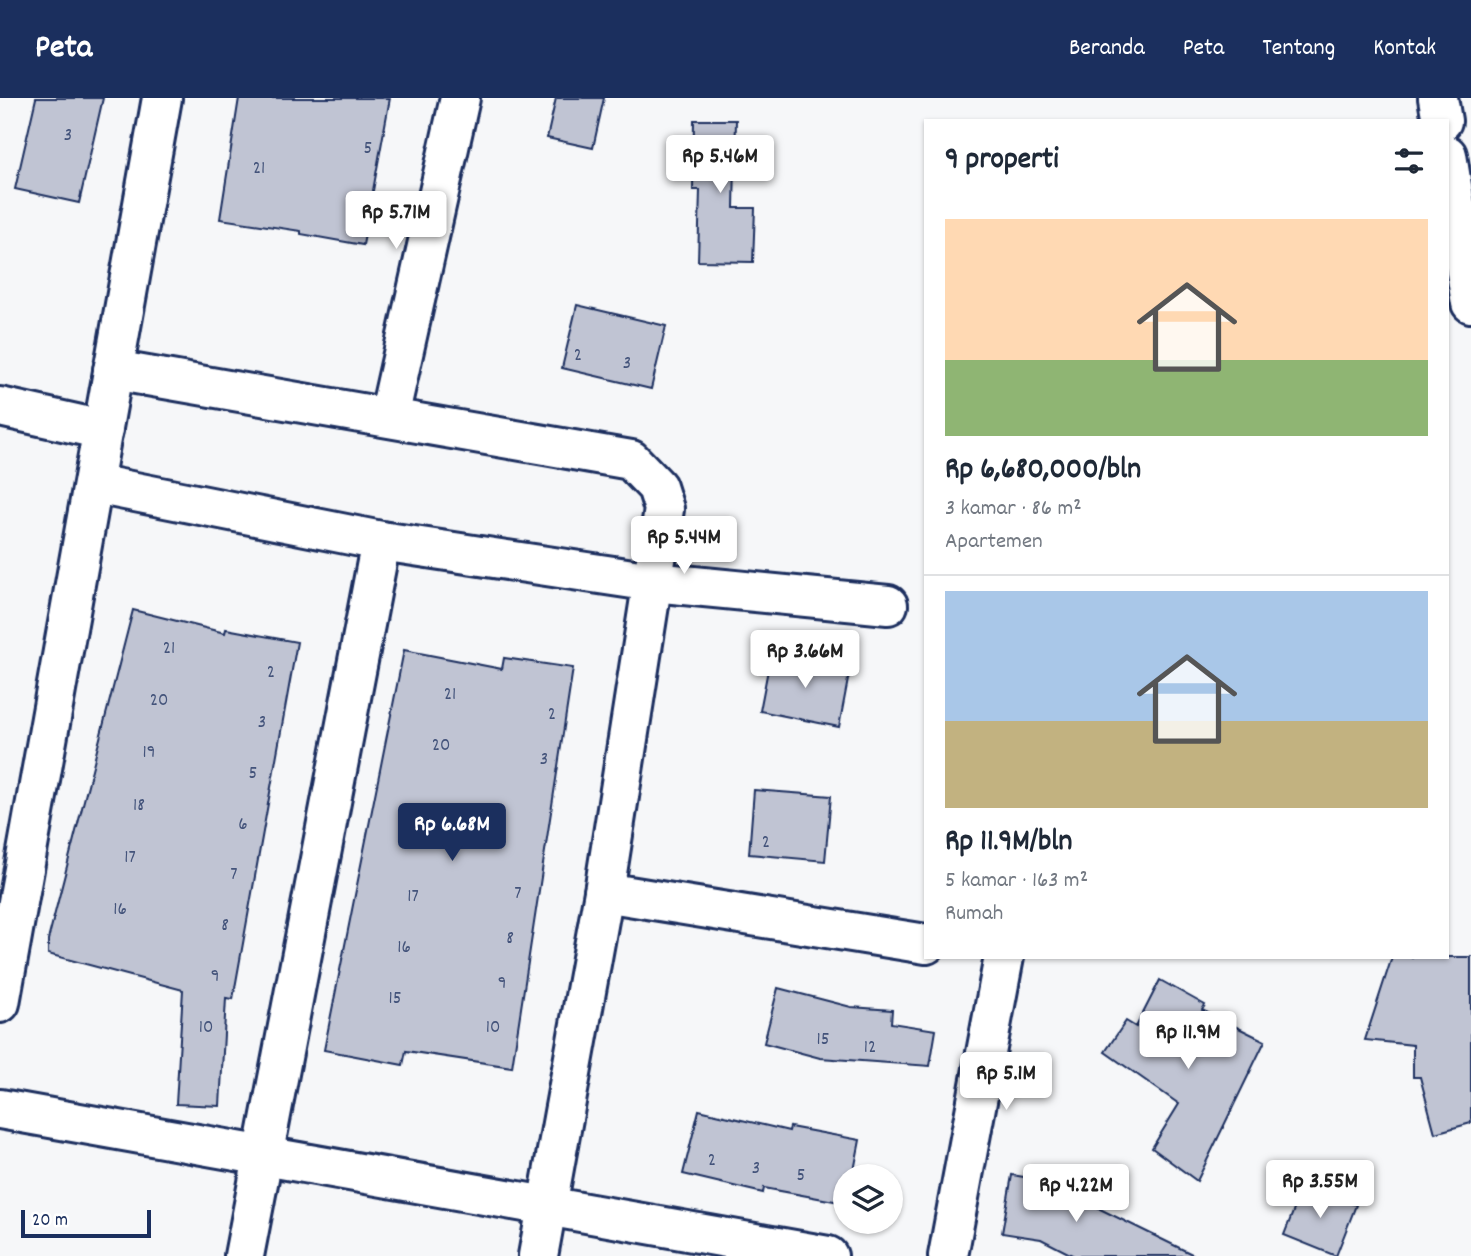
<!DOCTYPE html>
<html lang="id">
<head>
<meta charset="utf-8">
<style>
  :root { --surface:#fff; --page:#f6f6f7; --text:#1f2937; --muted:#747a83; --line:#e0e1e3; --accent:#1b2f5e }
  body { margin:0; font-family:Dekko,sans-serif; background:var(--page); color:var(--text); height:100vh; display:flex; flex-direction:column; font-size:26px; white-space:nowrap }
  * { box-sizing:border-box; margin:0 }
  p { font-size:23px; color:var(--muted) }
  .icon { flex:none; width:38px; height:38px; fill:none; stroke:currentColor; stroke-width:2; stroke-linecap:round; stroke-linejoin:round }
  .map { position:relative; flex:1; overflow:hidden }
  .details { position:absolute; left:924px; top:21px; width:525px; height:840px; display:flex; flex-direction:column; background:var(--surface); border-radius:0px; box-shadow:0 2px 5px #0004 }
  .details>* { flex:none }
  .tools { position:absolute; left:833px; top:1066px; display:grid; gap:14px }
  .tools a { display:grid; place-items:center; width:70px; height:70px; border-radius:50%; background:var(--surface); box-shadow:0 2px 5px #0004; font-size:35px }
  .scale { position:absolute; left:21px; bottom:18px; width:130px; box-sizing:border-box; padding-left:7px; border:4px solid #1b2f5e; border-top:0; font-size:19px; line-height:24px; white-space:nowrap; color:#1b2f5e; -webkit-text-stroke:5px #fff; paint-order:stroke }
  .price { position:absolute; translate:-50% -60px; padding:0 16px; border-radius:7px; background:#fff; color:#222; font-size:23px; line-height:46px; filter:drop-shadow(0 2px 4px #0008) }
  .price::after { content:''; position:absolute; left:50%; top:42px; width:21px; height:16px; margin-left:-10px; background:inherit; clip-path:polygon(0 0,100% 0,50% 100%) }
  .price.on { background:var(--accent); color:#fff }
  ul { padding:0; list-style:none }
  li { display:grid; align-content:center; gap:14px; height:371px; padding:0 21px }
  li+li { border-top:2px solid var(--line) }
  li span { display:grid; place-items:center; height:217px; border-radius:0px; color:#555 }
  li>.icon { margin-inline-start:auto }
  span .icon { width:126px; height:126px; fill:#fffc; stroke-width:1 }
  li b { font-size:30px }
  h2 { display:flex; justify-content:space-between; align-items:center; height:84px; padding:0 21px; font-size:30px }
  header { display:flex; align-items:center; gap:42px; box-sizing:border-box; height:98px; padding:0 35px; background:var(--accent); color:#fff }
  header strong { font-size:33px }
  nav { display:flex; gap:38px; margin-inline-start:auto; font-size:24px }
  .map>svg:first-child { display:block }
</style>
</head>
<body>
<header>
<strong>Peta</strong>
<nav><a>Beranda</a><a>Peta</a><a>Tentang</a><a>Kontak</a></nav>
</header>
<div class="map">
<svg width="1471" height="1158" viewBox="0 0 1471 1158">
  <rect width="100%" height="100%" fill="#f6f7f9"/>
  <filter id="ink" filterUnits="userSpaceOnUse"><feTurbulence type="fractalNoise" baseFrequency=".0143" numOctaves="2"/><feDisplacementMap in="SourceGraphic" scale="14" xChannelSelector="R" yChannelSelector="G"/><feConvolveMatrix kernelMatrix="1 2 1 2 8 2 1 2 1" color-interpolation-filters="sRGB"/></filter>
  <g filter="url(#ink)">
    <g fill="#c0c4d3" stroke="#1b2f5e" stroke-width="2">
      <path d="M36 0H103L79 105 15 91Z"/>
      <path d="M239 0H390L363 147 301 136V133L220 121Z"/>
      <path d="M556 0H604L593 50 547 40Z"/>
      <path d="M694 22H736L734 110H755L753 164 698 163 700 92H693Z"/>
      <path d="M577 207 666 228 651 291 562 270Z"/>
      <path d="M133 512 225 535 226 531 297 544 233 901 226 900 220 1008 176 1006 183 892 48 856V842Z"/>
      <path d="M404 552 502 571 504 560 573 570 512 969 406 953 403 967 324 952Z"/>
      <path d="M771 556 850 571 839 629 760 613Z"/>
      <path d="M754 692 831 698 825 763 749 756Z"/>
      <path d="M1392 859H1471V1025L1435 1035 1420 979H1413V947L1365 942Z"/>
      <path d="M1160 882 1205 907 1202 912 1265 943 1197 1083 1152 1050 1179 1006 1105 954 1126 923 1136 929Z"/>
      <path d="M778 890 851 909 892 912 891 925 936 932 930 968 820 960 764 945Z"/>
      <path d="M699 1012 789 1033 790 1029 860 1042 853 1078H845V1105L764 1090 763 1095 683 1076Z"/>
      <path d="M1012 1077 1060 1085 1059 1091 1196 1158H1074L1041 1141 1002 1135Z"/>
      <path d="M1304 1086 1356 1107 1336 1158 1284 1137Z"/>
    </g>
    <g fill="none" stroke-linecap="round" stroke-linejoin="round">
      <g stroke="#1b2f5e" stroke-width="44">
        <g id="street">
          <path d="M113 272 631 362 657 389 664 411 604 794 538 1158"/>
          <path d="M0 309 103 332"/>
          <path d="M389 319 460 0"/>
          <path d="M95 386 381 443 653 484 888 507"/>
          <path d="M604 794 926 846"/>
          <path d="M0 905 162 0"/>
          <path d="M0 1011 828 1158"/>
          <path d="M244 1158 381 443"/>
          <path d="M948 1158 1004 859"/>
        </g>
      </g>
      <g stroke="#1b2f5e" stroke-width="44">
        <g id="secondary">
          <path d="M1438 0 1442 23"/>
          <path d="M1447 57 1471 205"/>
        </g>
      </g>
      <use href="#street" stroke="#fff" stroke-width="38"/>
      <use href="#secondary" stroke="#fff" stroke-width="38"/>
    </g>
  </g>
  <g text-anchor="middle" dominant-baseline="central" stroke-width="5" stroke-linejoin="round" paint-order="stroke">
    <g font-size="19" fill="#44547b">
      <text x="68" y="38">3</text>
      <text x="368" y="51">5</text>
      <text x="259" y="71">21</text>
      <text x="578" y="258">2</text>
      <text x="627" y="266">3</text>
      <text x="169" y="551">21</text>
      <text x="271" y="575">2</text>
      <text x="450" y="597">21</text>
      <text x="159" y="603">20</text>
      <text x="552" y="617">2</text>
      <text x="262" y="625">3</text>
      <text x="441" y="648">20</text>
      <text x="149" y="655">19</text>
      <text x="544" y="662">3</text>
      <text x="253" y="676">5</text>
      <text x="139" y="708">18</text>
      <text x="243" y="727">6</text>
      <text x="766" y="745">2</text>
      <text x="130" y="760">17</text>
      <text x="234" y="777">7</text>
      <text x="518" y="796">7</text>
      <text x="413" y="799">17</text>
      <text x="120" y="812">16</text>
      <text x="225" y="828">8</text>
      <text x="510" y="841">8</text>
      <text x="404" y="850">16</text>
      <text x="215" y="879">9</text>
      <text x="502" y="886">9</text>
      <text x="395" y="901">15</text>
      <text x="206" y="930">10</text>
      <text x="493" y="930">10</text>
      <text x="823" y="942">15</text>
      <text x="870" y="950">12</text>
      <text x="712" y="1063">2</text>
      <text x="756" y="1071">3</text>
      <text x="801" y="1078">5</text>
    </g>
  </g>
</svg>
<div class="tools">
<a><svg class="icon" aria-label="layers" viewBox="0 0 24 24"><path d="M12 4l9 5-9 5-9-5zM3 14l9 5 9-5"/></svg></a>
</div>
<div class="scale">20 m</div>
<b class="price" style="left:720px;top:97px">Rp 5.46M</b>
<b class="price" style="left:396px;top:153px">Rp 5.71M</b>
<b class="price" style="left:684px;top:478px">Rp 5.44M</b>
<b class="price" style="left:805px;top:592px">Rp 3.66M</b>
<b class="price on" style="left:452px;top:765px">Rp 6.68M</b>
<b class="price" style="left:1188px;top:973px">Rp 11.9M</b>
<b class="price" style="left:1006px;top:1014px">Rp 5.1M</b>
<b class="price" style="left:1320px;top:1122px">Rp 3.55M</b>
<b class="price" style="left:1076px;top:1126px">Rp 4.22M</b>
<section class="details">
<h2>9 properti<svg class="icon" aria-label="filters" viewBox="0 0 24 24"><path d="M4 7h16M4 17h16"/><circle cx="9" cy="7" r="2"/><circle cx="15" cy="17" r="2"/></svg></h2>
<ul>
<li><span style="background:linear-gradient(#ffd9b3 65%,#8fb573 0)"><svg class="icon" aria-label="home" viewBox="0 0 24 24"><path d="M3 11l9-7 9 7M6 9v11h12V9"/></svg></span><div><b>Rp 6,680,000/bln</b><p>3 kamar · 86 m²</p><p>Apartemen</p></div></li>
<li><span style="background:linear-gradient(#a9c7e8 60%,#c2b280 0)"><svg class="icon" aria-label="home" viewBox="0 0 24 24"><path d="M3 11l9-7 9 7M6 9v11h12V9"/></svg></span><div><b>Rp 11.9M/bln</b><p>5 kamar · 163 m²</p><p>Rumah</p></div></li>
</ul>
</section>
</div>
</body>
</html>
